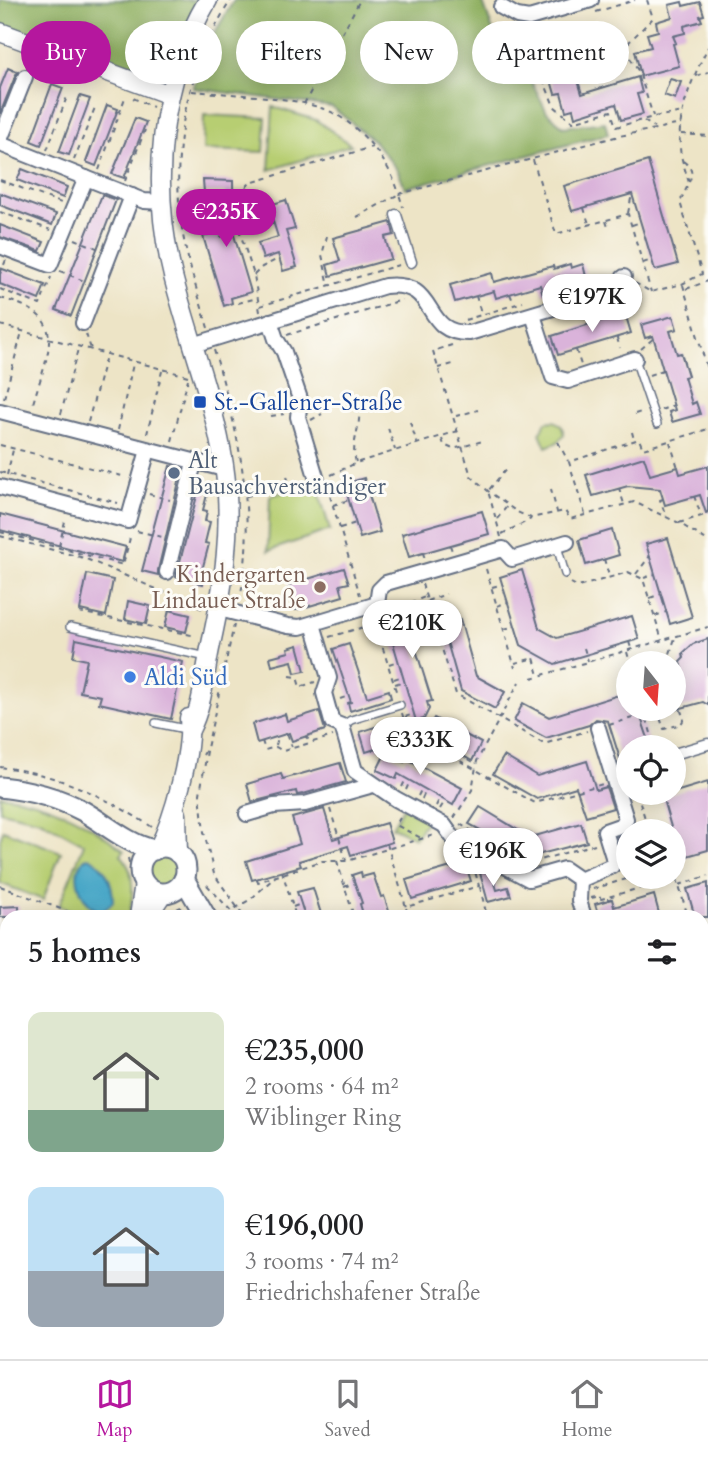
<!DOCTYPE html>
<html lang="en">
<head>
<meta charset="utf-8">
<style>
  :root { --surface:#fff; --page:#f2f2f2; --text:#202124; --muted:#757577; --line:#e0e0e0; --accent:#b5179e }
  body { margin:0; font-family:Cardo,serif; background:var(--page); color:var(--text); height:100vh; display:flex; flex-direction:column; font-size:26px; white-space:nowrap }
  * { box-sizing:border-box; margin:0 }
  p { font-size:23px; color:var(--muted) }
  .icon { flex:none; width:38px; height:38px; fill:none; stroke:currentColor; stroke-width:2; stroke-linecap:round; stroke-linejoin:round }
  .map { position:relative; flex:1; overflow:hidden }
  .sheet { position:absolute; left:0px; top:910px; width:709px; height:450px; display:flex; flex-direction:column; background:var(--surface); border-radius:21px 21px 0 0; box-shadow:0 4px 18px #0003 }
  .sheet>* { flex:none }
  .banner { position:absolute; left:21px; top:21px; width:667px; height:63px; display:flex; gap:14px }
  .needle { width:46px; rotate:163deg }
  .buttons { position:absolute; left:616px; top:651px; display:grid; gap:14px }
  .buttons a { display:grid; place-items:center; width:70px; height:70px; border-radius:50%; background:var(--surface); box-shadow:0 4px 18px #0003; font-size:35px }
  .price { position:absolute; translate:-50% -60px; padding:0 16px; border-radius:24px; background:#fff; color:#222; font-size:23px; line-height:46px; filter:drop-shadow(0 2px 4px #0008) }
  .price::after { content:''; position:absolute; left:50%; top:42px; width:21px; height:16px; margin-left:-10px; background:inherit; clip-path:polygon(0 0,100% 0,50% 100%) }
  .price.on { background:var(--accent); color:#fff }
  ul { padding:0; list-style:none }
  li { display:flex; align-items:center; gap:21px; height:175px; padding:0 28px }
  li span { display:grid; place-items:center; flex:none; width:196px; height:140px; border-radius:14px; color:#555 }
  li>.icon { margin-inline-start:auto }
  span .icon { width:84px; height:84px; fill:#fffc; stroke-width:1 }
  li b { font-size:30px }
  h2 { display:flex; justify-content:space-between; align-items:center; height:84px; padding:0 28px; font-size:30px }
  .pill { padding:0 24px; border-radius:32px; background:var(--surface); box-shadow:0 4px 18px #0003; font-size:24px; line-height:63px }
  .pill.on { background:var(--accent); color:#fff }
  .menu { display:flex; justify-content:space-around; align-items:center; height:98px; border-top:2px solid var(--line); background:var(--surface); font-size:19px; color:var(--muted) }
  .menu a { display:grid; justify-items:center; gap:4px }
  .menu .on { color:var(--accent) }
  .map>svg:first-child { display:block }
</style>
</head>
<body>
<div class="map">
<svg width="708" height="1359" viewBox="0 0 708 1359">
  <rect width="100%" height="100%" fill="#fdfcf7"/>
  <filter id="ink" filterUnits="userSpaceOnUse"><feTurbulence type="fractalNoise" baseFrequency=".0143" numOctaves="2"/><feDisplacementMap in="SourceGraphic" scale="14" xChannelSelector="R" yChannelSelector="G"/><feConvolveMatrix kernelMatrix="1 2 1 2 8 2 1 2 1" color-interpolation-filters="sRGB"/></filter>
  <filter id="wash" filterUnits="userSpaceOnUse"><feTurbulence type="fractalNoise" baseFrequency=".00686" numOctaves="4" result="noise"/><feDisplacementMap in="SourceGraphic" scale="28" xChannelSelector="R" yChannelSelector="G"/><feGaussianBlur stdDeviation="1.57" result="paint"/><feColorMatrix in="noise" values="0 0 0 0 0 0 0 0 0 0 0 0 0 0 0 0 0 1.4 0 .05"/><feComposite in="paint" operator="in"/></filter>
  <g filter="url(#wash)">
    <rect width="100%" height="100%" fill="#ede4c6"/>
    <g fill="#b7ce72" stroke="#697e68" stroke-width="2">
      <path d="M273 107 316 120 351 145 269 170Z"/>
      <path d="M204 115 266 118 264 152 203 150Z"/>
      <path d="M554 421 561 425 564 434 558 442 546 447 540 433 546 422Z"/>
      <path d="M316 482 330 530 268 551 270 496Z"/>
      <path d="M0 795C48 801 87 820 124 851L121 855C136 870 133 898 129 917H91L59 906 84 844 40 820 0 811Z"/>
      <path d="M403 807 427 820 415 838 392 827Z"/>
      <path d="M3 830 61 852 43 900 0 883V839Z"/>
      <circle cx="163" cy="870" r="17"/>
    </g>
    <g fill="#91b164" stroke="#567061" stroke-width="2">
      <path d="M0 0H200L168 71C163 79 157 80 149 80L0 25Z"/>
      <path d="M234 0H482L503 58 531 81 547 112 563 127 605 122 608 134 405 188 398 171 375 142 332 107 193 88 214 34Z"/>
    </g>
    <path fill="#48a7c7" stroke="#326b92" stroke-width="2" d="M89 857C106 866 113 883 113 902L102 912C82 909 65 865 89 857Z"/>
    <g id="blocks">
      <g fill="#dab3da">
        <path d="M682 2 683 6 700 2 704 15 700 16 702 21 684 26 685 33 673 36 676 43 673 44 679 66 641 76 635 51 651 47 647 34 658 31 656 22 672 17 669 5Z"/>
        <path d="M566 54 570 65 573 64 582 94 638 77 642 93 637 94 643 114 621 120 616 104 575 117 573 109 566 111 561 93 555 94 546 63 551 62 550 59Z"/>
        <path d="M8 68 17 72 0 114V88Z"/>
        <path d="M670 79 681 82 675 99 664 95Z"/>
        <path d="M52 84 63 88 41 145 31 141Z"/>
        <path d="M80 96 90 99 69 155 59 152Z"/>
        <path d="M107 105 118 109 96 166 86 162Z"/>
        <path d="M135 118 146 122 124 178 112 174Z"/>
        <path d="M648 161 678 264 655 270 632 194 572 211 564 186Z"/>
        <path d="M22 169 67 187 63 198 17 180Z"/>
        <path d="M203 180 233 181 234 235 251 292 231 298 232 303 224 306 203 236 225 229V192H204Z"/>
        <path d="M0 193 56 214 52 225 0 205Z"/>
        <path d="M102 195 116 200 71 316 56 310Z"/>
        <path d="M286 200 295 229 286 231 297 267 283 271 278 254 263 259 258 243 278 237 272 218 257 223 253 210Z"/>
        <path d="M391 222 394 235 385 237 391 259 330 276 327 265 340 261 333 238Z"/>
        <path d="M0 225 44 242 40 251 0 237Z"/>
        <path d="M570 264 571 268 583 264 587 281 543 294 540 285 496 298 494 291 455 302 450 285 492 273 494 282 553 266 554 269Z"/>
        <path d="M0 268 45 285 39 300 0 284Z"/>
        <path d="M625 313 631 333 558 355 552 336Z"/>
        <path d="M673 316 677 329 670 331 677 354 681 353 688 376 684 377 692 404 696 402 700 414 672 422 669 412 675 410 653 336 645 338 641 325Z"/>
        <path d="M644 457 650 475 678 467 680 474 708 466V512L706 513 700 495 665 505 660 489 628 486 593 496 586 475Z"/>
        <path d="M170 466 182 469 158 570V575L142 571Z"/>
        <path d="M364 478 380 532 360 538 344 484Z"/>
        <path d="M199 488 208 491 203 510 207 511 205 521 210 522 205 543 209 544 201 574 205 575 203 584 176 577Z"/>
        <path d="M482 511 489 534 409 557 402 534Z"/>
        <path d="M0 514 126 547 122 562 0 530Z"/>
        <path d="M612 530 619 555 586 565 579 540Z"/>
        <path d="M668 538 692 617 670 624 646 544Z"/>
        <path d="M344 568 349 583 340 585 343 596 296 610 288 585Z"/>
        <path d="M522 570 539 628 557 638 632 616 639 639 555 664 521 645 500 577Z"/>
        <path d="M87 574 113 580 106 616 80 610Z"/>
        <path d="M128 601 150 606 146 624 125 619Z"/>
        <path d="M417 605 425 633 412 637 432 701 427 702 429 709 424 719 416 721 391 636 402 633 396 611Z"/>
        <path d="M169 610 190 615 186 632 165 627Z"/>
        <path d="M460 619 476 676 505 692 495 709 461 691 442 624Z"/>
        <path d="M76 639 183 662 171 719 99 703 101 696 80 692 87 660 73 657Z"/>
        <path d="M708 639V705L703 702 674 710V679L677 678V676L683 674 680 662 684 658 683 653 693 644Z"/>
        <path d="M349 644 367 697 389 690 391 698 350 711 348 703 351 702 333 649Z"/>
        <path d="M298 645 305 671 295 673 292 661 272 666 270 657 289 652 288 648Z"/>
        <path d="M628 692V709H638L651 747H628V760L621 762 608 721 596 719 589 725 546 738 514 721 523 703 549 717Z"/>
        <path d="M319 711 325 730 292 741 289 733 257 743 252 724 285 714 287 721Z"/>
        <path d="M434 718 481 743 472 761 425 733Z"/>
        <path d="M378 726 385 746 366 752 360 732Z"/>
        <path d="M386 752 404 762 406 758 462 788 453 805 398 774 396 779 377 770Z"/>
        <path d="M504 756 537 776 587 761 596 790 606 787 613 808 586 816 576 787 537 799 493 774Z"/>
        <path d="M340 763 346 782 303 794 297 795 296 791 252 802 247 784 281 774 283 779Z"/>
        <path d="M708 782V850L680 858 662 796Z"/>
        <path d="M480 807 518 830 535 836 581 823 587 842 533 856 508 845 469 824Z"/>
        <path d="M324 809 333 839 386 823 392 842 351 855 348 846 299 861 301 866 252 880 246 861 300 844 292 818Z"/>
        <path d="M628 832V873H626L617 837Z"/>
        <path d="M465 863 471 881 412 899 406 880Z"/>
        <path d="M491 870 497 890 508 887 511 896 488 902 480 873Z"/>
        <path d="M361 872 362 877 373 874 381 897 384 896 391 917H364L360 904 362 903 352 875Z"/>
        <path d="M708 883V917H695L687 889Z"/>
        <path d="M313 888 322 917H305L301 904 297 892Z"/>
        <path d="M654 895 660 917H599L595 904 612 899 614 907Z"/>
        <path d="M19 906V917H0V907Z"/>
      </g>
    </g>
  </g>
  <g filter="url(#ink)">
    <use href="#blocks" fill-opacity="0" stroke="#646e82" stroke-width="2"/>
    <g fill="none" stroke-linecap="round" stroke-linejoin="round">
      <g stroke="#646e82" stroke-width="10">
        <g id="service">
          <path d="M635 359 657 424"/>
          <path d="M557 546 565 574"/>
          <path d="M70 627 207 657"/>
          <path d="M156 723 190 730"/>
          <path d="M342 726 351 720 400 705"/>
        </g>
      </g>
      <g stroke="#646e82" stroke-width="13">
        <g id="pedestrian">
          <path d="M396 215 411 262"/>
          <path d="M674 754 708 744"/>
        </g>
      </g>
      <g stroke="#646e82" stroke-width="18">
        <g id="minor">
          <path d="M501 7 517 16 529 18 591 0"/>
          <path d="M0 140 25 77"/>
          <path d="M0 144 144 201 161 202"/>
          <path d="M0 246 50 265 86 178"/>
          <path d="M533 315 553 377 568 381 635 359"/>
          <path d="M270 321 276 339 284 352 300 399 298 417 317 480"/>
          <path d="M83 323 132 196"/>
          <path d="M193 345 385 286C441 280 419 334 469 333L610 291 624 277"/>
          <path d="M0 411 224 469"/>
          <path d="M0 487 128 521 148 450"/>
          <path d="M167 572 194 463"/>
          <path d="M219 609 288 626 300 627 377 604 379 590 386 583 503 549 512 559 567 542"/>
          <path d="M313 624 329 678 324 693 332 722 342 726 355 771 396 799 444 825 454 839 529 879 564 869 580 880"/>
          <path d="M247 814 274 806 305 804 373 785"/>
          <path d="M580 880 612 866 614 860 605 831 622 825 626 819 598 728"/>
          <path d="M580 880 579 901 584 917"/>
          <path d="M0 974 7 978"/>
          <path d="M0 1071H7"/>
          <path d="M702 1325 708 1331"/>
          <path d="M0 1333 7 1336"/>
          <path d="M43 1353 57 1359"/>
          <path d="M440 1353 452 1359"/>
        </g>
      </g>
      <g stroke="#646e82" stroke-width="21">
        <g id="tertiary">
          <path d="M0 32 170 95"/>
          <path d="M190 730C204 703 204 674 211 644 224 585 233 526 224 465 214 401 189 339 173 276 150 184 159 83 208 0"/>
          <path d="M177 814 178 854"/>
          <path d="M158 849C174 818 192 753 189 718"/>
          <path d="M139 917 144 883"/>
          <path d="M147 917 163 893"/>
          <path d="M0 1183 7 1173"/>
        </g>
      </g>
      <g stroke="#646e82" stroke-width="23">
        <g id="secondary">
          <path d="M0 787C29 790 57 797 83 811 106 824 127 844 154 850"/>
          <circle cx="163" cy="870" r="23"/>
          <path d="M184 879 206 917"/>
          <path d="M702 1199 708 1201"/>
        </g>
      </g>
      <g stroke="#646e82" stroke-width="2" stroke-dasharray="5 5" stroke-linecap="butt">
        <path d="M647 0 653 18 627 44 630 58 639 72 653 116"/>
        <path d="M596 12 635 0"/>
        <path d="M505 25 517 58 535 67 541 74 554 106 573 122 611 111 616 127 653 117 684 112"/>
        <path d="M31 60 59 70"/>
        <path d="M696 76 708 72"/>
        <path d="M192 91C233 95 282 95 321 108 355 118 390 161 399 194L619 136 681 124"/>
        <path d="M133 98 153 107"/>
        <path d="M304 104 360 0"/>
        <path d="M644 121 654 127"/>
        <path d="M681 134 708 136"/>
        <path d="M47 150 68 94"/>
        <path d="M74 160 96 105"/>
        <path d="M533 160 556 234 628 214 651 292"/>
        <path d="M683 161C691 167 694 172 689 182"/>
        <path d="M99 170 126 95"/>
        <path d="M0 180 61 203"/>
        <path d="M125 181 145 130"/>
        <path d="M584 208 589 224"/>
        <path d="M0 212 51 230"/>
        <path d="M628 213 632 194"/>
        <path d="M357 217 399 194 403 207"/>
        <path d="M606 221 609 230"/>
        <path d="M632 225 641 222"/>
        <path d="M327 236 322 255 329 285"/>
        <path d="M220 237 274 223"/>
        <path d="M75 239 99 249"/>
        <path d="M643 263 652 260"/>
        <path d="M60 271 84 281"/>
        <path d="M0 274 6 260"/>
        <path d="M254 275 262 267 280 258"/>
        <path d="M635 283 651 292 682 284 702 274 680 202 689 183C686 171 680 158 680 146 677 112 693 77 708 47"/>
        <path d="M683 285 708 372"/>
        <path d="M0 289 40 305 51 277"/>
        <path d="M686 289 708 281"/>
        <path d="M510 294 514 303"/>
        <path d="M476 296 481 313"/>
        <path d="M0 298C73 316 47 352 32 407"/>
        <path d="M238 303 257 298"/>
        <path d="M260 306 402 264"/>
        <path d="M260 312 254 275 240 233V193L250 183 372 147"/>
        <path d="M465 320 523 302"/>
        <path d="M0 325 188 376"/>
        <path d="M208 328C199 297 189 267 183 235 169 153 186 70 231 0"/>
        <path d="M86 334 91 349"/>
        <path d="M287 335 402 300"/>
        <path d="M617 338 620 348"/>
        <path d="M452 345 433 351 471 476 488 491 517 512 531 518 565 511 570 519 634 502 679 523 708 541"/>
        <path d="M641 349 654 338"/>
        <path d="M214 350C239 434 257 511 240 599"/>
        <path d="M576 350 581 365"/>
        <path d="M438 368 453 364"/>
        <path d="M649 375 663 370"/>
        <path d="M4 398 22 332"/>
        <path d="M661 410 674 405"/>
        <path d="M61 414 78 349"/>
        <path d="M635 414 644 411"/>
        <path d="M271 416 284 414"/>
        <path d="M456 416 478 410"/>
        <path d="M311 420 322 414"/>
        <path d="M88 422 106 356"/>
        <path d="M410 422 417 443"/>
        <path d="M388 428 395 450"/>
        <path d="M118 430 133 364"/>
        <path d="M632 432 634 440"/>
        <path d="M147 434 162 371"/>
        <path d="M442 439 444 445 453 449 483 441"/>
        <path d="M172 441 188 379"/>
        <path d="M558 442 568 461"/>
        <path d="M670 442 679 471"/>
        <path d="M0 445 126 477"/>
        <path d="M356 462C350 444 361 428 359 411"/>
        <path d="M0 472 118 503"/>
        <path d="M7 475 13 450"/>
        <path d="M331 475 356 463 458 431"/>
        <path d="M287 476 290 488"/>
        <path d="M327 486 360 595"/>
        <path d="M619 488 624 504"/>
        <path d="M551 489 557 512"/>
        <path d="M149 494 170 500"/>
        <path d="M246 496 306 484"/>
        <path d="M694 496 701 515"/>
        <path d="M663 499 660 500 666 516"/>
        <path d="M333 505 349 500"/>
        <path d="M585 514 569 462 639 439 643 449 708 429"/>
        <path d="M497 519 508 505"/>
        <path d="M679 523 708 514"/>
        <path d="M340 528 356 523"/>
        <path d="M137 531 162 537"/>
        <path d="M0 532 123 565 131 534"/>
        <path d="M502 534 531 519"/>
        <path d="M0 536 84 558 203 609"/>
        <path d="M501 537 488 491 507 468"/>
        <path d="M450 545 452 551"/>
        <path d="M59 546 66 517"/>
        <path d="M423 553 425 559"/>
        <path d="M604 559 609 576"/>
        <path d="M486 569 515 668"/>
        <path d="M636 574 650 556"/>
        <path d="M644 578 655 574"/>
        <path d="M571 583 578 587 628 572 643 579 662 640"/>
        <path d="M422 584 456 694 544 744 587 731"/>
        <path d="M492 587 503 584"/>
        <path d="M650 598 661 594"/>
        <path d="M427 601 446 594"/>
        <path d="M410 603 425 597"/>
        <path d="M497 606 508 602"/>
        <path d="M79 612 196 636"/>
        <path d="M655 616 666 612"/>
        <path d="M374 619 397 694"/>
        <path d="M504 629 515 626"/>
        <path d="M378 633 390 629"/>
        <path d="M329 637 374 624"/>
        <path d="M629 642 631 648"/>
        <path d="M584 648 588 661"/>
        <path d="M627 652 630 663"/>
        <path d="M515 663 534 658 539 675"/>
        <path d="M667 663 675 638"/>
        <path d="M389 664 398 661"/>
        <path d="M290 676 297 677 300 687 315 682"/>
        <path d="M532 678 708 627"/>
        <path d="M394 679 403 676"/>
        <path d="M395 684 404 681"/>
        <path d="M340 699 349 696"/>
        <path d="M644 709 655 747"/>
        <path d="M657 709 664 729 681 724 684 719 680 708"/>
        <path d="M402 713 407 731 535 803 603 784"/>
        <path d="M405 717 414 714"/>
        <path d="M609 725 646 714"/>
        <path d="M287 734 292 747"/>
        <path d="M305 736 309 740"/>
        <path d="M262 741 265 750 276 747 283 751 333 736"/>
        <path d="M276 745 278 737"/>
        <path d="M207 751 200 794 204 832 214 874 244 917"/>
        <path d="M203 755 207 748 234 625"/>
        <path d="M0 767C59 774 102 795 152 827"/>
        <path d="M402 787 406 779"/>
        <path d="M406 790 410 781"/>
        <path d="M637 793 649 831"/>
        <path d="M418 796 422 788"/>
        <path d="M422 799 426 790"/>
        <path d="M436 806 440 798"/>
        <path d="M330 809 346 860"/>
        <path d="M440 809 445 801"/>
        <path d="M400 818 396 825 421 838"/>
        <path d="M454 818 472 790 477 761 519 682"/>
        <path d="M460 824 509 853"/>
        <path d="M387 844 406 907 479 886 473 864"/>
        <path d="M193 857 196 868"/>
        <path d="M128 858 132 876"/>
        <path d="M518 858 523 852"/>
        <path d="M337 861 354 917"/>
        <path d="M523 861 529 863 537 861 595 844"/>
        <path d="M674 869 688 917"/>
        <path d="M282 871 296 917"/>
        <path d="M257 879 258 882 322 861H347L434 835"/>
        <path d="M207 885 231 911 251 899 275 877"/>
        <path d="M679 885 708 876"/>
        <path d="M0 886 82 917"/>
        <path d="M344 887 355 883"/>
        <path d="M480 887 487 917"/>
        <path d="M593 889 633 877"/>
        <path d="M591 898 600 896V898"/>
        <path d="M612 899H601L676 878"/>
        <path d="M293 907 301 904"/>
        <path d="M406 908 409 917"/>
        <path d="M168 913 181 907"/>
        <path d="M355 917 363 915"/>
        <path d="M0 933H7"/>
        <path d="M0 960 3 954V933"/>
        <path d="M702 961 706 977 702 978"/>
        <path d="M702 1028 708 1020"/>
        <path d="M702 1074 708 1095"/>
        <path d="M702 1102 708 1099"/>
        <path d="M702 1136 708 1140"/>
      </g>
      <use href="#service" stroke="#fff" stroke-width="7"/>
      <use href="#pedestrian" stroke="#fff" stroke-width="10"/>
      <use href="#minor" stroke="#fff" stroke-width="14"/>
      <use href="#tertiary" stroke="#fff" stroke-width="18"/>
      <use href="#secondary" stroke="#fff" stroke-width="19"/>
    </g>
  </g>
  <rect fill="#1a4fb4" stroke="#fdfcf7" stroke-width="2.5" x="193" y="395" width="14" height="14" rx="3.5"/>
  <circle fill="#5c6f8a" stroke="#fdfcf7" stroke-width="2.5" cx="174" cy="473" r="7"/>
  <circle fill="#8d6e63" stroke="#fdfcf7" stroke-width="2.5" cx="320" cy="587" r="7"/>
  <circle fill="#3f7fe0" stroke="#fdfcf7" stroke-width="2.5" cx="130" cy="677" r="7"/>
  <g text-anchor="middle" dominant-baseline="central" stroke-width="6" stroke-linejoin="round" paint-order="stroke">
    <g font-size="23" fill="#164399" stroke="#fdfcf7" text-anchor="start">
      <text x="214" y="402">St.-Gallener-Straße</text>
    </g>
    <g font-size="23" fill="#4e5e75" stroke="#fdfcf7" text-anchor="start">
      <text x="188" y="460">Alt<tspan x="188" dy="26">Bausachverständiger</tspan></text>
    </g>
    <g font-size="23" fill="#785e54" stroke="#fdfcf7" text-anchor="end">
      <text x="306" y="574">Kindergarten<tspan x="306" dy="26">Lindauer Straße</tspan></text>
    </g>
    <g font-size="23" fill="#366cbe" stroke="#fdfcf7" text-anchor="start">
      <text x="144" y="677">Aldi Süd</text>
    </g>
  </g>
</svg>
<div class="buttons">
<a><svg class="needle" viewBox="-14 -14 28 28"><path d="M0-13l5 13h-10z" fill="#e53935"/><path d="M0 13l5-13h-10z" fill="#757577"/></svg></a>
<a><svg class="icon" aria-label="locate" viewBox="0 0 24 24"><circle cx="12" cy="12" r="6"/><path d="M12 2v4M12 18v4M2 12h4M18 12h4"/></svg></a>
<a><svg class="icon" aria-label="layers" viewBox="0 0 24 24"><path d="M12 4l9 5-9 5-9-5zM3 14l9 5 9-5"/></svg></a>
</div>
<b class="price on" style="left:226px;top:249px">€235K</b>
<b class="price" style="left:592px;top:334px">€197K</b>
<b class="price" style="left:412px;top:660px">€210K</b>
<b class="price" style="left:420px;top:777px">€333K</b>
<b class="price" style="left:493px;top:888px">€196K</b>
<div class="banner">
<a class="pill on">Buy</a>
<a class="pill">Rent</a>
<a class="pill">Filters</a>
<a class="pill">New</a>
<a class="pill">Apartment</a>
</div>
<section class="sheet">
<h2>5 homes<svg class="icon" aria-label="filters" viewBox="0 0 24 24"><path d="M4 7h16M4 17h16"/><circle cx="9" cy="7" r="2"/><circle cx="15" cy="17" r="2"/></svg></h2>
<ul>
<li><span style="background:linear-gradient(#dfe7d0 70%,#7fa58c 0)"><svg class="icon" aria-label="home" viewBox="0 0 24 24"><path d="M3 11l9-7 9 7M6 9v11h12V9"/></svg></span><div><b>€235,000</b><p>2 rooms · 64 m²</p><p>Wiblinger Ring</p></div></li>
<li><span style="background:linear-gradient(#bfe0f5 60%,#9aa5b1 0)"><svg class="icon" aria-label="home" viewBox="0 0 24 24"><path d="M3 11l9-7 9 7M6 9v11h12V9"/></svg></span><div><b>€196,000</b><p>3 rooms · 74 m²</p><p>Friedrichshafener Straße</p></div></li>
</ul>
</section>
</div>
<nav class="menu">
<a class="on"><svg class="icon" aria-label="map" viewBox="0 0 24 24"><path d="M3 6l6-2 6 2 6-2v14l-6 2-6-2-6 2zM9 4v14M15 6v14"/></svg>Map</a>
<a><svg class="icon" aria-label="saved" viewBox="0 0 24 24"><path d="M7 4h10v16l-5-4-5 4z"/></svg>Saved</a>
<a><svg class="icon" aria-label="home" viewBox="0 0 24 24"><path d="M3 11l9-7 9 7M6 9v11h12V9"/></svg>Home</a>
</nav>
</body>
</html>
